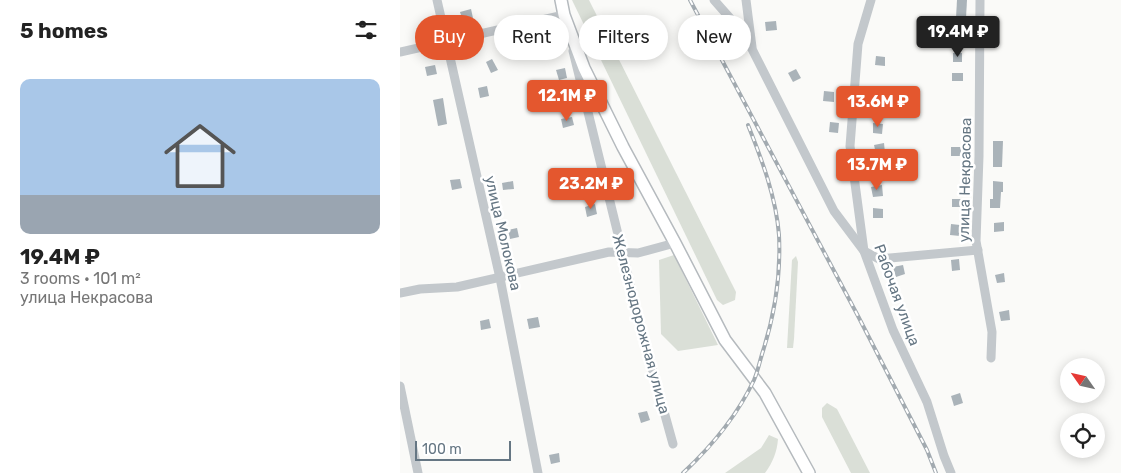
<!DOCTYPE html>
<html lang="en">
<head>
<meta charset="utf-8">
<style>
  :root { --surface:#fff; --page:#f6f6f6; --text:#222; --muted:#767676; --accent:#e4572e }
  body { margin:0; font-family:Rubik,sans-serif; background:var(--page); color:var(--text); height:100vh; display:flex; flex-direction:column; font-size:19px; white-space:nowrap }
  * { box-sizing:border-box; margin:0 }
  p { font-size:16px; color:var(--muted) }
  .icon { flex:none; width:28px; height:28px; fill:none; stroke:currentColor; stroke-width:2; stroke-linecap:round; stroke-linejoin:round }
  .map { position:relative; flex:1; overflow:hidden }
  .drawer { display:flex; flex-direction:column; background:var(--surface); width:400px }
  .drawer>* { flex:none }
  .guide { position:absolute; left:15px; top:15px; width:475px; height:45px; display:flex; gap:10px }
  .needle { width:32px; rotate:304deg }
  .fabs { position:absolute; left:660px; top:358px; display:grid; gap:10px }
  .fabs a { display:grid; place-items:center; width:45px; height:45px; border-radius:50%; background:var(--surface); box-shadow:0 2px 12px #0003; font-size:25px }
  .scale { position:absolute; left:15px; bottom:12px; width:96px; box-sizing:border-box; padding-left:5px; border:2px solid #657683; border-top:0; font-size:14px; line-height:18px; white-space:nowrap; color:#657683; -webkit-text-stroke:4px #fff; paint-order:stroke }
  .price { position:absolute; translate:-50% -42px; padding:0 11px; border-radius:5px; background:var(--accent); color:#fff; font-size:16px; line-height:32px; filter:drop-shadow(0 1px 2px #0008) }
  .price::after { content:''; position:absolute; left:50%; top:30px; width:15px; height:11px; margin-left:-8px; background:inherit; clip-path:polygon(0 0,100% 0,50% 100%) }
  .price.active { background:#222; color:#fff }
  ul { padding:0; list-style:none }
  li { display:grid; align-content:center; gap:10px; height:265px; padding:0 20px }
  li span { display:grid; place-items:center; height:155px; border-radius:10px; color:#555 }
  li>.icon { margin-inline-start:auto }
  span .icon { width:90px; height:90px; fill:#fffc; stroke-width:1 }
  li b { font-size:21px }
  h2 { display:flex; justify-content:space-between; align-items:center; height:60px; padding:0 20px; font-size:21px }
  .chip { padding:0 18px; border-radius:22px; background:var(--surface); box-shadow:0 2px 12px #0003; font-size:18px; line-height:45px }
  .chip.active { background:var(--accent); color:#fff }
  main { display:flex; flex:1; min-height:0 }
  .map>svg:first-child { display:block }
</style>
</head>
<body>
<main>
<section class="drawer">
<h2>5 homes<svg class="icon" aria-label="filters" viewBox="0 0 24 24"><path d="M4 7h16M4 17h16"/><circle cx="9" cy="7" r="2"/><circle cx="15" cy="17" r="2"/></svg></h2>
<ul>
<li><span style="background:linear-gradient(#a9c7e8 75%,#9aa5b1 0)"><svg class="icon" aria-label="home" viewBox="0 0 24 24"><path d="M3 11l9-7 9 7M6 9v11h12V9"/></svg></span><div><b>19.4M ₽</b><p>3 rooms · 101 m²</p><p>улица Некрасова</p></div></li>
</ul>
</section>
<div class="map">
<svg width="721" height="473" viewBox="0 0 721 473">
  <rect width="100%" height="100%" fill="#fafaf8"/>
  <g fill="#dadfd7">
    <path d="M172 0H189L336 292 335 300 323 305 317 300Z"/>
    <path d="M274 255 318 345 278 351 261 334 259 260Z"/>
    <path d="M396 256 398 262 394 339 393 348H387L392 260Z"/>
    <path d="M427 403 437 409 470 473H451L422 417V408Z"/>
    <path d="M369 435 378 439C377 452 373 462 365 473H325L361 448Z"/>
  </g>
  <g fill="#aab3b9">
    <path d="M557 0H567L566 18H556Z"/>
    <path d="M71 9 73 18 63 21 60 12Z"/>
    <path d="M376 21 377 30 366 31 365 22Z"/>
    <path d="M554 34H563V44H553Z"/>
    <rect x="553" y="53" width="9" height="9"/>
    <path d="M476 56 485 57V66L475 65Z"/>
    <path d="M92 59 98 70 91 73 86 62Z"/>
    <path d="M35 65 37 74 27 76 25 67Z"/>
    <path d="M165 68 167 78 159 80 156 70Z"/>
    <path d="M396 69 401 78 393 82 388 73Z"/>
    <rect x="552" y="73" width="11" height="8"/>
    <path d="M87 86 89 96 80 98 78 88Z"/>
    <path d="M424 91 434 92V102L423 101Z"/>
    <path d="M43 98 47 124 38 126 33 100Z"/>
    <path d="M172 117 174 125 163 128 161 119Z"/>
    <path d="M430 122 439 123 438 133 429 132Z"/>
    <path d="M473 123 483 124 482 134 473 133Z"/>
    <path d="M593 141H603L602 167H593Z"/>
    <path d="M484 143 485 153 476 154 474 145Z"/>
    <rect x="551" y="147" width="10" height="9"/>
    <path d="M60 179 62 188 52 190 50 180Z"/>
    <path d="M113 181 114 189 103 190 102 183Z"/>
    <path d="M593 181 603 182V192H601L600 208H590V199H593Z"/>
    <path d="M482 185 483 196 473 197 471 187Z"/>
    <rect x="552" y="199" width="10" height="8"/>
    <path d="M195 204 197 214 187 217 185 207Z"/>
    <path d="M473 208 483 209V218H473Z"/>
    <path d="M604 222V231L594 232V223Z"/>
    <path d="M551 224 560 225V236L550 235Z"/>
    <path d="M117 228 119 237 110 239 108 230Z"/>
    <path d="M559 259 560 270 552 271 551 260Z"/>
    <path d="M503 265 505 274 496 277 493 267Z"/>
    <path d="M604 273 605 282 597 283 595 275Z"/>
    <path d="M609 310 610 320 601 321 599 312Z"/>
    <path d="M138 317 140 327 129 329 127 319Z"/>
    <path d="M89 319 91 328 81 330 80 321Z"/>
    <path d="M560 393 563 403 554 406 551 396Z"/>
    <path d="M247 411 250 420 241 423 238 413Z"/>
    <path d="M159 453 160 462 151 464 149 455Z"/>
  </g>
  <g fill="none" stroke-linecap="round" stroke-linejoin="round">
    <g stroke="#b5babe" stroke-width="14">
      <path id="major" d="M161 0 164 15 184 68 223 147 275 243 325 340 365 393 409 473"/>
    </g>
    <g stroke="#c3c8cc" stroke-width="9">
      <path d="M37 0 100 278 138 473"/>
      <path d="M314 0 337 26 352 49 434 211 464 251 479 259 578 250"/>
      <path d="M346 0 352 47"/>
      <path d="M471 0 458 44 450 146 464 251 493 330 527 402 544 456 551 473"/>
      <path d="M580 0 579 156 576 241 592 332 591 358"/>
      <path d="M173 51 242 332 273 444"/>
      <path d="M0 52 164 15 165 19"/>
      <path d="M0 293 20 289 57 287 209 252 238 253 275 243"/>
      <path d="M0 386 18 473"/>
    </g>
    <use href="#major" stroke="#fff" stroke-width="11"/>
    <g stroke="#a2aab0" stroke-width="4">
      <g id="rail">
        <path d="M290 0 458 316 527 450 536 473"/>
        <path d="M283 473C312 446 337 416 354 380 358 371 360 360 363 351 375 313 381 275 379 235 376 197 362 160 348 125"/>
      </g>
    </g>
    <use href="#rail" stroke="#fff" stroke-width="2" stroke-dasharray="5.5" stroke-linecap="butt"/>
  </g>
  <g text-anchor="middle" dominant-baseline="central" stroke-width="5" stroke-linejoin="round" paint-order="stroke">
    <g font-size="15" fill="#657683" stroke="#fff">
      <text transform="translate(565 180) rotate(-89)">улица Некрасова</text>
      <text transform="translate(103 233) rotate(77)">улица Молокова</text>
      <text transform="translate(497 295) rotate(70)">Рабочая улица</text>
      <text transform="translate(241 324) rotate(75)">Железнодорожная улица</text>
    </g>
  </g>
</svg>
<div class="fabs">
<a><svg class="needle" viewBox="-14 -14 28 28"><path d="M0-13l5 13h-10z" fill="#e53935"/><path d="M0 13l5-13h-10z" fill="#767676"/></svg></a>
<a><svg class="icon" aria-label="locate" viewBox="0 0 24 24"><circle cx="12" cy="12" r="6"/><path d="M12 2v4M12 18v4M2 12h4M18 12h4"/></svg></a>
</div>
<div class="scale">100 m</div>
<b class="price active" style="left:558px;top:58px">19.4M ₽</b>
<b class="price" style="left:167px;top:122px">12.1M ₽</b>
<b class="price" style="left:478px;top:128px">13.6M ₽</b>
<b class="price" style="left:477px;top:191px">13.7M ₽</b>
<b class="price" style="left:191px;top:210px">23.2M ₽</b>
<div class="guide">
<a class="chip active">Buy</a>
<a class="chip">Rent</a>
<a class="chip">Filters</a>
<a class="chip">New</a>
</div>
</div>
</main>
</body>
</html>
